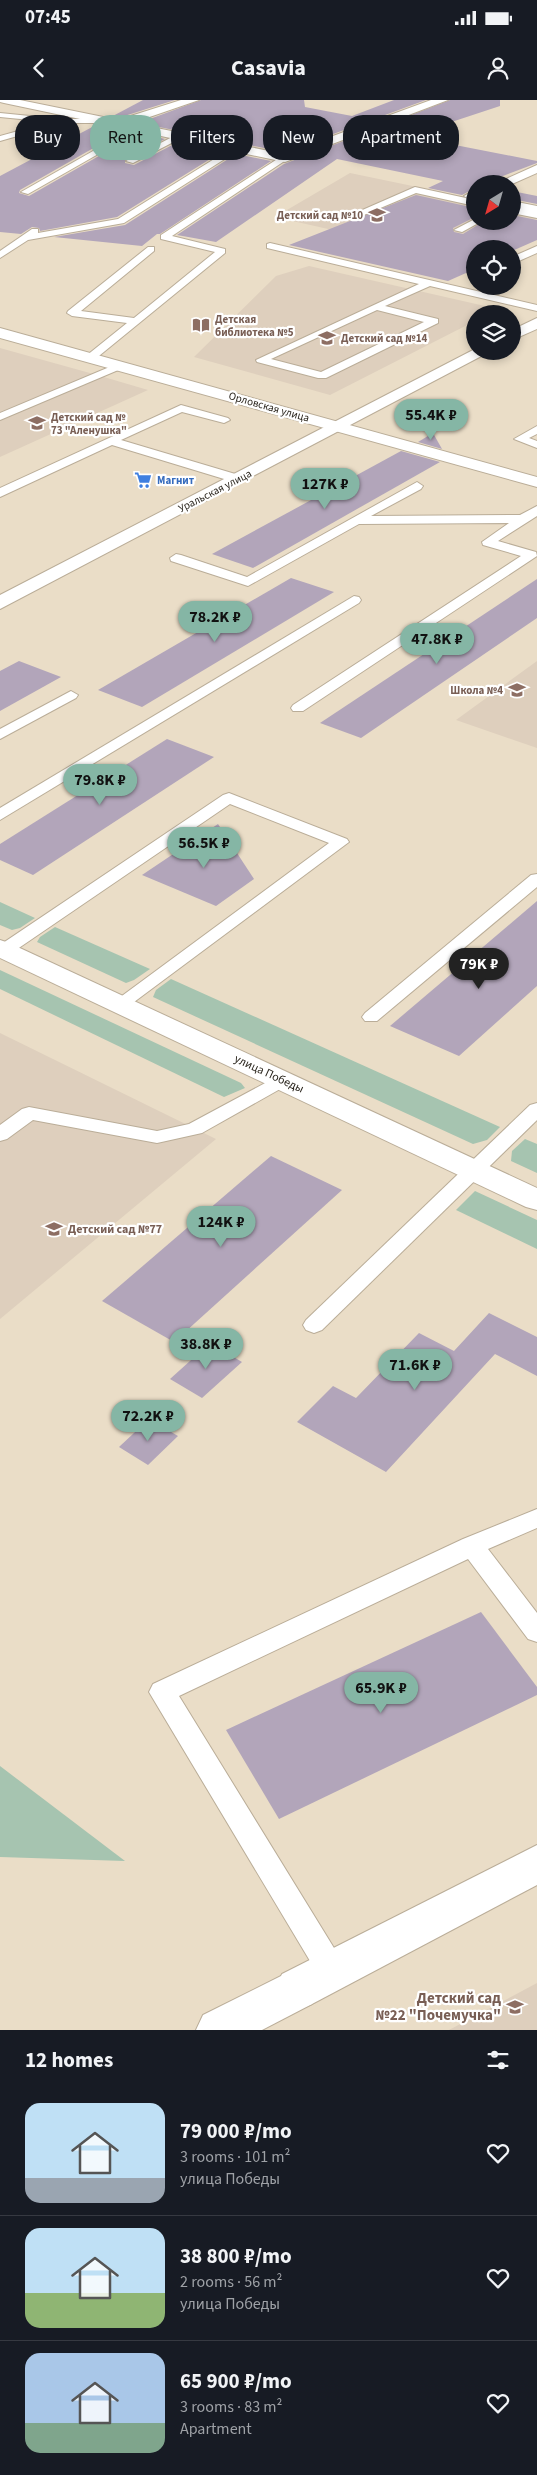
<!DOCTYPE html>
<html lang="en">
<head>
<meta charset="utf-8">
<style>
  :root { --surface:#171b24; --page:#242831; --text:#f1f3f6; --muted:#9ea1a6; --line:#363941; --accent:#85b6a5 }
  body { margin:0; font-family:"Source Sans 3",sans-serif; background:var(--page); color:var(--text); height:100vh; display:flex; flex-direction:column; font-size:19px; white-space:nowrap }
  * { box-sizing:border-box; margin:0 }
  p { font-size:16px; color:var(--muted) }
  .icon { flex:none; width:28px; height:28px; fill:none; stroke:currentColor; stroke-width:2; stroke-linecap:round; stroke-linejoin:round }
  .map { position:relative; height:1930px; overflow:hidden }
  .sheet { display:flex; flex-direction:column; background:var(--surface); flex:1 }
  .sheet>* { flex:none }
  .banner { position:absolute; left:15px; top:15px; width:508px; height:45px; display:flex; gap:10px }
  .needle { width:32px; rotate:217deg }
  .fabs { position:absolute; left:466px; top:75px; display:grid; gap:10px }
  .fabs a { display:grid; place-items:center; width:55px; height:55px; border-radius:50%; background:var(--surface); box-shadow:0 2px 8px #0003; font-size:25px }
  .price { position:absolute; translate:-50% -42px; padding:0 11px; border-radius:18px; background:var(--accent); color:#111; font-size:16px; line-height:32px; filter:drop-shadow(0 1px 2px #0008) }
  .price::after { content:''; position:absolute; left:50%; top:30px; width:15px; height:11px; margin-left:-8px; background:inherit; clip-path:polygon(0 0,100% 0,50% 100%) }
  .price.active { background:#222; color:#fff }
  ul { padding:0; list-style:none }
  li { display:flex; align-items:center; gap:15px; height:125px; padding:0 25px }
  li+li { border-top:1px solid var(--line) }
  li span { display:grid; place-items:center; flex:none; width:140px; height:100px; border-radius:15px; color:#555 }
  li>.icon { margin-inline-start:auto }
  span .icon { width:60px; height:60px; fill:#fffc; stroke-width:1 }
  li b { font-size:21px }
  h2 { display:flex; justify-content:space-between; align-items:center; height:60px; padding:0 25px; font-size:21px }
  .tag { padding:0 18px; border-radius:20px; background:var(--surface); box-shadow:0 2px 8px #0003; font-size:18px; line-height:45px }
  .tag.active { background:var(--accent); color:#111 }
  .status { display:flex; justify-content:space-between; align-items:center; height:35px; padding:0 25px; background:var(--surface); direction:ltr }
  .status svg { height:14px; fill:currentColor }
  header { display:flex; justify-content:space-between; align-items:center; height:65px; padding:0 25px; background:var(--surface); font-size:22px; font-weight:700 }
  .map>svg:first-child { display:block }
</style>
</head>
<body>
<div class="status"><b>07:45</b><svg viewBox="0 0 49 12"><path d="M0 12V9h3v3zM5 12V6h3v6zM10 12V3h3v9zM15 12V0h3v12zM26 1h20v11H26zM47 4h2v5h-2z"/></svg></div>
<header><svg class="icon" aria-label="back" viewBox="0 0 24 24"><path d="M15 5l-7 7 7 7"/></svg>Casavia<svg class="icon" aria-label="person" viewBox="0 0 24 24"><circle cx="12" cy="8" r="4"/><path d="M4 21q1-7 8-7t8 7"/></svg></header>
<div class="map">
<svg width="537" height="1930" viewBox="0 0 537 1930">
  <rect width="100%" height="100%" fill="#eaddc7"/>
  <g fill="#decfbd">
    <path d="M350 73 475 99V121H512L513 107 537 112V118L452 157 275 117Z"/>
    <path d="M309 166 498 209 489 214H475V221L330 295 194 257 276 176Z"/>
    <path d="M0 248 97 275 148 290 0 357Z"/>
    <path d="M537 561V648L456 620Z"/>
    <path d="M0 933 216 1039 0 1219Z"/>
    <path d="M537 1883V1930H449Z"/>
  </g>
  <g fill="#a6c4b0">
    <path d="M0 802 35 818 20 828 12 830 0 825Z"/>
    <path d="M55 827 150 869 134 880 126 883 37 842 40 837Z"/>
    <path d="M0 870 241 983 245 988 224 997 0 889Z"/>
    <path d="M171 879 500 1027 487 1040 473 1044 153 897 156 890Z"/>
    <path d="M525 1039 537 1044V1073L511 1061 512 1051Z"/>
    <path d="M475 1091 537 1120V1149L456 1110Z"/>
    <path d="M0 1666 125 1761 0 1757Z"/>
  </g>
  <g fill="#b2a5ba">
    <path d="M143 0H175L118 18 111 17Z"/>
    <path d="M201 0H304L305 7 352 16 394 0H426L284 52 139 23Z"/>
    <path d="M450 0H500V6L409 36 537 61V63L482 84H475V88L462 95 428 88 443 81 337 59 216 142 177 135 284 64Z"/>
    <path d="M96 25 125 30 20 90 19 93 29 96 139 33 165 39 125 59V63L134 65 178 42 223 51 117 117 40 131 39 128 32 127 21 134 0 132V76Z"/>
    <path d="M236 54 271 61 160 134H157L142 146 54 137 125 125Z"/>
    <path d="M512 91 537 96V104L512 99Z"/>
    <path d="M416 95 475 108V117L453 128 454 132 463 134 484 121H512V115L537 120V140L512 151V149H475V169L448 181 289 145Z"/>
    <path d="M433 333 442 349 418 342Z"/>
    <path d="M401 351 440 362 253 468 212 454Z"/>
    <path d="M291 478 334 492 142 607 98 590Z"/>
    <path d="M537 479V518L361 638 320 623Z"/>
    <path d="M19 561 61 577 0 611V571Z"/>
    <path d="M167 639 214 657 33 775 0 760V744Z"/>
    <path d="M218 724 254 779 216 806 142 775Z"/>
    <path d="M537 801V886L459 956 390 926Z"/>
    <path d="M271 1056 342 1090 174 1242 102 1201Z"/>
    <path d="M489 1213 537 1237V1276L495 1254 386 1372 297 1322 333 1286 356 1298 419 1233 454 1251Z"/>
    <path d="M210 1243 242 1262 202 1298 170 1279Z"/>
    <path d="M149 1319 178 1336 148 1365 119 1347Z"/>
    <path d="M481 1512 537 1587V1595L279 1719 226 1630Z"/>
  </g>
  <g fill="none" stroke-linecap="round" stroke-linejoin="round">
    <g stroke="#baad98" stroke-width="2">
      <g id="service">
        <path d="M0 13 60 19H105L109 21 105 23H63L0 41V36L51 22 0 17Z"/>
        <path d="M137 26 144 28 28 94 21 92Z"/>
        <path d="M178 34 185 36 133 63 126 61Z"/>
        <path d="M235 46 242 48 124 123 28 140 0 158V151L32 129H38V133L118 119Z"/>
        <path d="M282 56 289 58 172 136 225 149V153L94 260H86V256L127 223 72 216 67 213 68 211 148 147H154V151L81 211 134 218 215 152 161 139V135Z"/>
        <path d="M415 87 475 100V106L416 93 359 117 351 115Z"/>
        <path d="M512 107 537 112V118L512 113Z"/>
        <path d="M475 119V121H482L462 132 454 130Z"/>
        <path d="M270 143 537 205V211L430 186 385 206 438 219V223L326 278H318L257 262 256 260 419 184 267 148V144ZM377 210 424 222 321 272 271 259Z"/>
        <path d="M537 146V153L512 164V157Z"/>
        <path d="M119 263 123 264V268L0 320V313Z"/>
        <path d="M181 305 228 318 230 320 224 323 182 312 121 340 242 376 244 379 242 382H234L112 345 0 397V388Z"/>
        <path d="M537 326V334L529 338 537 341V348L514 339Z"/>
        <path d="M417 382 423 386 421 389 371 416 520 415 537 406V416L498 441 536 452 537 456 303 611H293L291 608 293 605 521 456 483 445 482 442 509 423 359 424 248 486 171 461 170 458 176 454 181 455 247 477Z"/>
        <path d="M354 496 359 497 361 500 359 503 0 720V708Z"/>
        <path d="M71 591 78 595 76 598 0 639V629Z"/>
        <path d="M229 693 347 739 349 742 126 908H114L111 904 329 743 230 704 10 854H0V845L223 695Z"/>
        <path d="M537 774V787L377 921H365L362 917 365 913 531 775Z"/>
        <path d="M282 974 289 976 291 980 289 984 202 1033 157 1043 33 1020 7 1039 0 1041V1025L22 1009 29 1007 157 1031 189 1024Z"/>
        <path d="M537 1003V1020L322 1230 314 1233 306 1230 303 1225 306 1220 530 1005Z"/>
        <path d="M537 1409V1428L488 1449 537 1513V1542L528 1539 468 1459 179 1596 342 1861 347 1871 342 1881 332 1885 322 1881 149 1592 153 1584 463 1439Z"/>
      </g>
    </g>
    <g stroke="#baad98" stroke-width="2">
      <path id="pedestrian" d="M297 1868 312 1874 319 1889 312 1904 262 1930H196L203 1915Z"/>
    </g>
    <g stroke="#baad98" stroke-width="2">
      <g id="minor">
        <path d="M0 0H20L118 20 181 0H199L132 23 284 54 431 0H448L285 62 4 3 0 2Z"/>
        <path d="M537 65V73L512 84H495Z"/>
        <path d="M475 90V99L470 100 464 96Z"/>
        <path d="M512 101 537 106V114L512 109Z"/>
        <path d="M537 218V229L512 240V230Z"/>
        <path d="M475 249V251H491L0 509V495Z"/>
        <path d="M537 1745V1785L312 1904 297 1910 282 1904 275 1889 282 1874Z"/>
      </g>
    </g>
    <g stroke="#baad98" stroke-width="2">
      <g id="tertiary">
        <path d="M0 228 537 377V387L0 238Z"/>
        <path d="M0 840 9 843 537 1088V1110L526 1107 0 858Z"/>
      </g>
    </g>
    <use href="#service" fill="#fff" fill-rule="evenodd"/>
    <use href="#pedestrian" fill="#fff" fill-rule="evenodd"/>
    <use href="#minor" fill="#fff" fill-rule="evenodd"/>
    <use href="#tertiary" fill="#fff" fill-rule="evenodd"/>
  </g>
  <defs>
    <g id="school-bare" transform="scale(1.35)"><path d="M0-5L7-2L0 1L-7-2ZM-4 1L0 2.5L4 1V4Q0 6-4 4Z" fill="#8d6e63" stroke="#fff" stroke-width="2.5" paint-order="stroke"/></g>
    <g id="library-bare" transform="scale(1.35)"><path d="M-6-4Q-3-5.5-.7-3.5V5Q-3 3-6 4ZM6-4Q3-5.5 .7-3.5V5Q3 3 6 4Z" fill="#8d6e63" stroke="#fff" stroke-width="2.5" paint-order="stroke"/></g>
    <g id="supermarket-bare" transform="scale(1.35)"><path d="M-6-5.5h2.5l.6 2H6L4.5 2H-2.5L-4.4-4H-6ZM-1.5 3.2a1.3 1.3 0 1 0 .1 0ZM3 3.2a1.3 1.3 0 1 0 .1 0Z" fill="#3f7fe0" stroke="#fff" stroke-width="2.5" paint-order="stroke"/></g>
  </defs>
  <g fill-rule="evenodd">
    <use href="#school-bare" x="377" y="115"/>
    <use href="#library-bare" x="201" y="225"/>
    <use href="#school-bare" x="327" y="238"/>
    <use href="#school-bare" x="37" y="323"/>
    <use href="#supermarket-bare" x="143" y="380"/>
    <use href="#school-bare" x="517" y="590"/>
    <use href="#school-bare" x="54" y="1129"/>
    <use href="#school-bare" x="515" y="1907"/>
  </g>
  <g text-anchor="middle" dominant-baseline="central" stroke-width="4.5" stroke-linejoin="round" paint-order="stroke">
    <g font-size="11" font-weight="bold" fill="#785e54" stroke="#fff" text-anchor="start">
      <text x="363" y="115" text-anchor="end">Детский сад №10</text>
      <text x="215" y="219">Детская<tspan x="215" dy="13">библиотека №5</tspan></text>
      <text x="341" y="238">Детский сад №14</text>
      <text x="51" y="317">Детский сад №<tspan x="51" dy="13">73 "Аленушка"</tspan></text>
      <text x="503" y="590" text-anchor="end">Школа №4</text>
    </g>
    <g font-size="11" fill="#2a251d" stroke="#fff">
      <text transform="translate(269 307) rotate(16)">Орловская улица</text>
      <text transform="translate(215 391) rotate(-27)">Уральская улица</text>
    </g>
    <g font-size="11" font-weight="bold" fill="#366cbe" stroke="#fff" text-anchor="start">
      <text x="157" y="380">Магнит</text>
    </g>
    <g font-size="12" fill="#2a251d" stroke="#fff">
      <text transform="translate(269 974) rotate(25)">улица Победы</text>
    </g>
    <g font-size="12" font-weight="bold" fill="#785e54" stroke="#fff" text-anchor="start">
      <text x="68" y="1129">Детский сад №77</text>
    </g>
    <g font-size="15" font-weight="bold" fill="#785e54" stroke="#fff" text-anchor="end">
      <text x="501" y="1898">Детский сад<tspan x="501" dy="17">№22 "Почемучка"</tspan></text>
    </g>
  </g>
</svg>
<div class="fabs">
<a><svg class="needle" viewBox="-14 -14 28 28"><path d="M0-13l5 13h-10z" fill="#e53935"/><path d="M0 13l5-13h-10z" fill="#9ea1a6"/></svg></a>
<a><svg class="icon" aria-label="locate" viewBox="0 0 24 24"><circle cx="12" cy="12" r="6"/><path d="M12 2v4M12 18v4M2 12h4M18 12h4"/></svg></a>
<a><svg class="icon" aria-label="layers" viewBox="0 0 24 24"><path d="M12 4l9 5-9 5-9-5zM3 14l9 5 9-5"/></svg></a>
</div>
<b class="price" style="left:431px;top:341px">55.4K ₽</b>
<b class="price" style="left:325px;top:410px">127K ₽</b>
<b class="price" style="left:215px;top:543px">78.2K ₽</b>
<b class="price" style="left:437px;top:565px">47.8K ₽</b>
<b class="price" style="left:100px;top:706px">79.8K ₽</b>
<b class="price" style="left:204px;top:769px">56.5K ₽</b>
<b class="price active" style="left:479px;top:890px">79K ₽</b>
<b class="price" style="left:221px;top:1148px">124K ₽</b>
<b class="price" style="left:206px;top:1270px">38.8K ₽</b>
<b class="price" style="left:415px;top:1291px">71.6K ₽</b>
<b class="price" style="left:148px;top:1342px">72.2K ₽</b>
<b class="price" style="left:381px;top:1614px">65.9K ₽</b>
<div class="banner">
<a class="tag">Buy</a>
<a class="tag active">Rent</a>
<a class="tag">Filters</a>
<a class="tag">New</a>
<a class="tag">Apartment</a>
</div>
</div>
<section class="sheet">
<h2>12 homes<svg class="icon" aria-label="filters" viewBox="0 0 24 24"><path d="M4 7h16M4 17h16"/><circle cx="9" cy="7" r="2"/><circle cx="15" cy="17" r="2"/></svg></h2>
<ul>
<li><span style="background:linear-gradient(#bfe0f5 75%,#9aa5b1 0)"><svg class="icon" aria-label="home" viewBox="0 0 24 24"><path d="M3 11l9-7 9 7M6 9v11h12V9"/></svg></span><div><b>79 000 ₽/mo</b><p>3 rooms · 101 m²</p><p>улица Победы</p></div><svg class="icon" aria-label="heart" viewBox="0 0 24 24"><path d="M12 20l-8-8c-3-5 5-10 8-4 3-6 11-1 8 4z"/></svg></li>
<li><span style="background:linear-gradient(#bfe0f5 65%,#8fb573 0)"><svg class="icon" aria-label="home" viewBox="0 0 24 24"><path d="M3 11l9-7 9 7M6 9v11h12V9"/></svg></span><div><b>38 800 ₽/mo</b><p>2 rooms · 56 m²</p><p>улица Победы</p></div><svg class="icon" aria-label="heart" viewBox="0 0 24 24"><path d="M12 20l-8-8c-3-5 5-10 8-4 3-6 11-1 8 4z"/></svg></li>
<li><span style="background:linear-gradient(#a9c7e8 70%,#7fa58c 0)"><svg class="icon" aria-label="home" viewBox="0 0 24 24"><path d="M3 11l9-7 9 7M6 9v11h12V9"/></svg></span><div><b>65 900 ₽/mo</b><p>3 rooms · 83 m²</p><p>Apartment</p></div><svg class="icon" aria-label="heart" viewBox="0 0 24 24"><path d="M12 20l-8-8c-3-5 5-10 8-4 3-6 11-1 8 4z"/></svg></li>
</ul>
</section>
</body>
</html>
